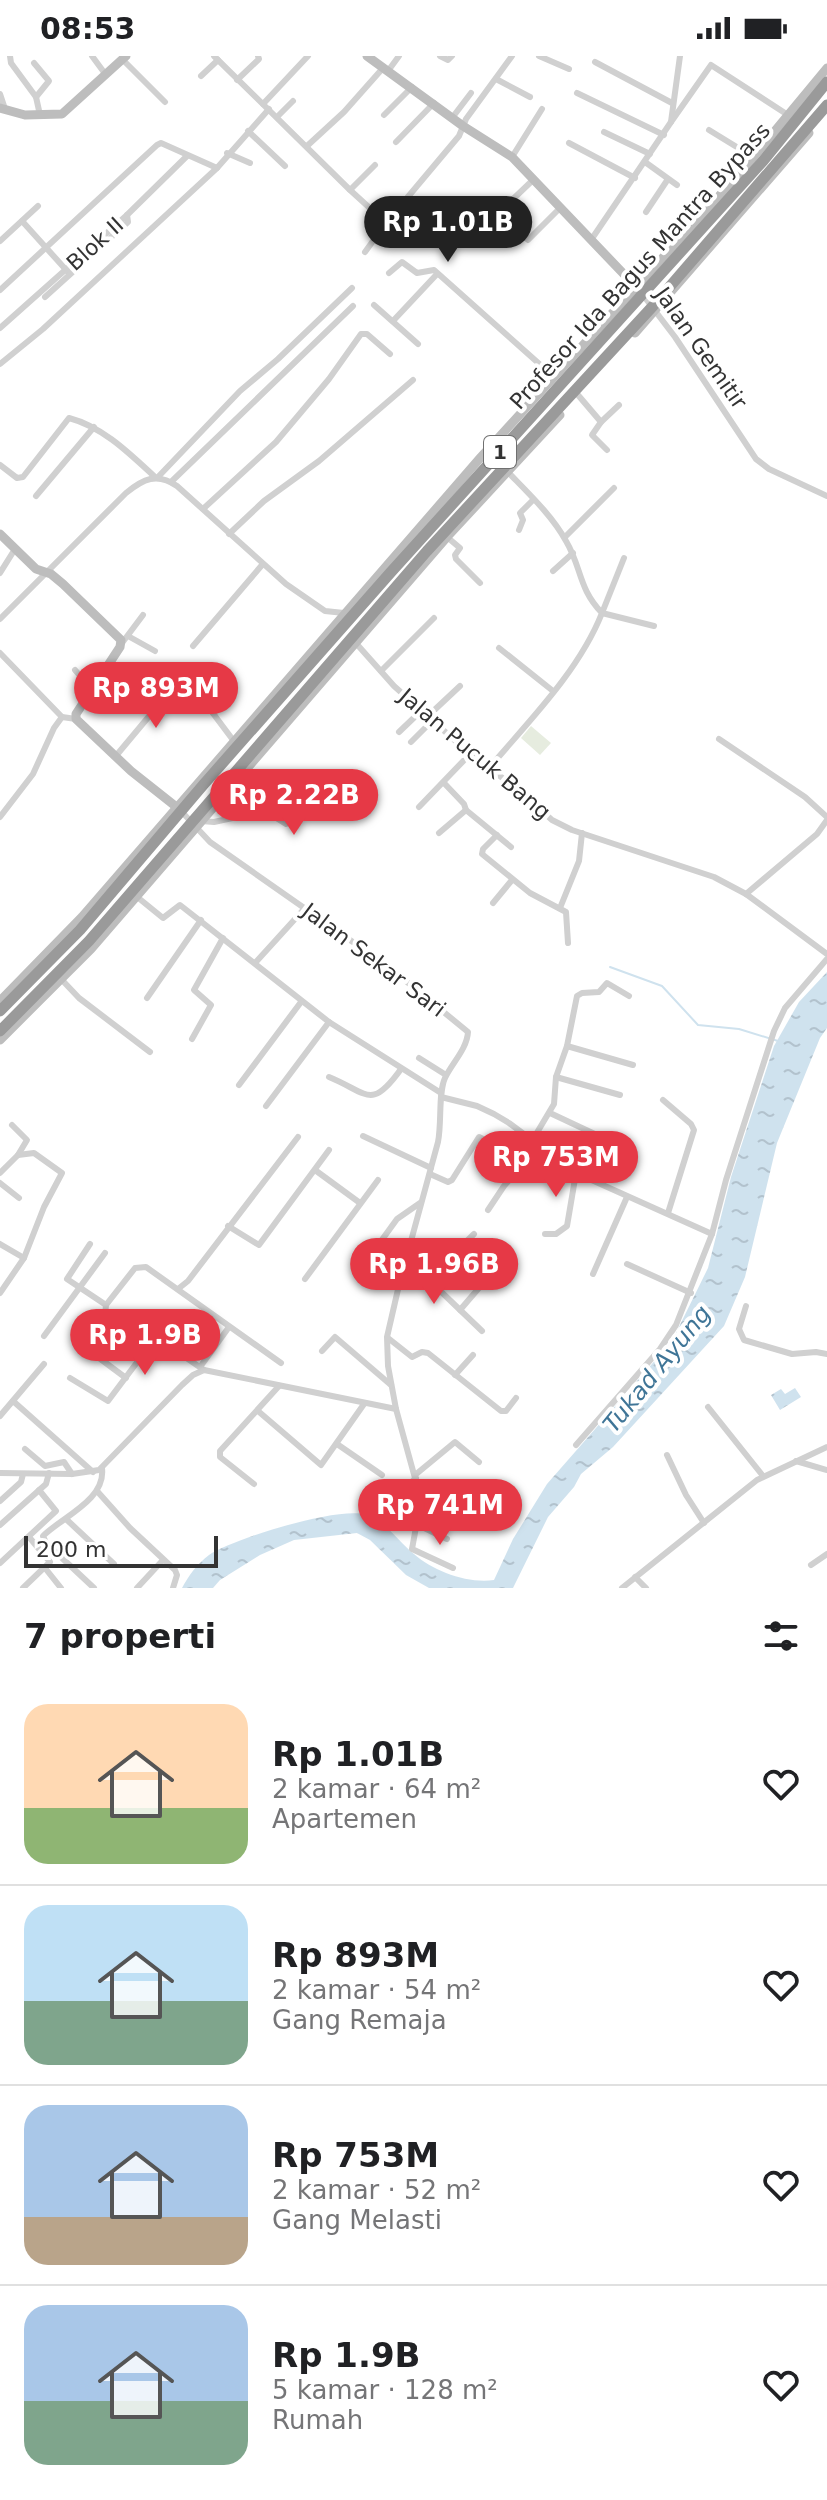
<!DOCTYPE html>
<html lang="id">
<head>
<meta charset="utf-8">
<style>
  :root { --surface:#fff; --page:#f6f6f6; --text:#202124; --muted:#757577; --line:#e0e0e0; --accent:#e63946 }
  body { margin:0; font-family:"DejaVu Sans",sans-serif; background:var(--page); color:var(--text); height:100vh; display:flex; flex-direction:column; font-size:30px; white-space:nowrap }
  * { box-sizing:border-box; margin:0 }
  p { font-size:26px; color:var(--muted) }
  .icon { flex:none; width:44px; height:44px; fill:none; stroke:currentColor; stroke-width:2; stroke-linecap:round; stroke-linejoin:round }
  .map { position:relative; height:1532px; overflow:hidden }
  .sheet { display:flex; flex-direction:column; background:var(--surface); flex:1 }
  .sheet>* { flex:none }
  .scale { position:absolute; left:24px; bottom:20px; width:194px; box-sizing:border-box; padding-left:8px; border:4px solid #333; border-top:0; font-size:22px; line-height:28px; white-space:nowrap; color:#333; -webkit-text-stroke:6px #fff; paint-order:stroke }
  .price { position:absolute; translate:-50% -68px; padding:0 18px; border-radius:28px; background:var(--accent); color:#fff; font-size:26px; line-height:52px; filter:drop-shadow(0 2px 4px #0008) }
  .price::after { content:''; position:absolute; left:50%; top:48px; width:24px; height:18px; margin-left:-12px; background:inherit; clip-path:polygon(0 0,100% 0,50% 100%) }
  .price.current { background:#222; color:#fff }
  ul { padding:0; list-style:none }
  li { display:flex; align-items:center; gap:24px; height:200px; padding:0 24px }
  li+li { border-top:2px solid var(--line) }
  li span { display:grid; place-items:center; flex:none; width:224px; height:160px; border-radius:24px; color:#555 }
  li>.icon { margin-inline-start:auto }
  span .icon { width:96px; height:96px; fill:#fffc; stroke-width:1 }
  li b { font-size:34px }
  h2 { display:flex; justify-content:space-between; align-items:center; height:96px; padding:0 24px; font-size:34px }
  .status { display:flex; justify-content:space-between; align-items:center; height:56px; padding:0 40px; background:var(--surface); direction:ltr }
  .status svg { height:22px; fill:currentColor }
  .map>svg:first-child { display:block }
</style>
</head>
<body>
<div class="status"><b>08:53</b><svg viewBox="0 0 49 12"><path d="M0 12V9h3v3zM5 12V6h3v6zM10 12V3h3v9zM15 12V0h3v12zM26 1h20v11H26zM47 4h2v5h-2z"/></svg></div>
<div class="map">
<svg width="827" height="1532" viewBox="0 0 827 1532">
  <defs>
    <pattern id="water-ripples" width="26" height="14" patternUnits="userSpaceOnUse" patternTransform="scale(2)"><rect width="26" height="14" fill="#cfe2ee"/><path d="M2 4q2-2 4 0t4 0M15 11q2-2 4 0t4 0" fill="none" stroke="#b2c2cd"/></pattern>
  </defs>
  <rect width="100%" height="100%" fill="#fff"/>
  <path fill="#e6ecdf" d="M531 670 551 687 540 699 521 682Z"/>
  <g fill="url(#water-ripples)">
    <path d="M827 916V972L820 982 777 1087 745 1221 724 1270 613 1391 581 1418 574 1431 548 1461 513 1532H429L406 1519 370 1484 357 1477 294 1484 260 1499 220 1524 213 1532H182C189 1519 197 1508 209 1499 232 1483 341 1449 367 1459 386 1466 399 1486 414 1498 433 1515 468 1528 494 1524L513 1483 547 1428 672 1285 708 1212 731 1121 774 990 799 946Z"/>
    <path d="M795 1332 801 1341 780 1354 771 1339 781 1333 785 1338Z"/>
  </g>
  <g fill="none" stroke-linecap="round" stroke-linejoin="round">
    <path stroke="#cfe2ee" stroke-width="2" d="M610 911 662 930 698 969 739 973 778 985"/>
    <g stroke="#d0d0d0" stroke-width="6">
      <path d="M10 0 11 7 36 41 40 59"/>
      <path d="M92 0 106 19"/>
      <path d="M214 0 350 134 407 186"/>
      <path d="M440 0 448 4 452 0"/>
      <path d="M539 0 569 13"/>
      <path d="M122 3 165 46"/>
      <path d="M595 6 672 47"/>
      <path d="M34 7 49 25 36 41"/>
      <path d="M388 15 399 0"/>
      <path d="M201 20 218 4"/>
      <path d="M496 23 530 41"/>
      <path d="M237 24 259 3 258 0"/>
      <path d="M577 37 664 79"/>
      <path d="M0 38 5 53"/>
      <path d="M263 48 308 0"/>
      <path d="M384 59 412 31"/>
      <path d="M277 61 293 45"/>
      <path d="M452 62 471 37"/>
      <path d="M671 66 711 9 788 59"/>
      <path d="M709 74 753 101"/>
      <path d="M248 75 285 110"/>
      <path d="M604 76 650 98"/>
      <path d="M396 86 434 47"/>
      <path d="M569 87 635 122"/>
      <path d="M307 90 344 56 383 12"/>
      <path d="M227 97 250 107"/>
      <path d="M512 101 542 53"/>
      <path d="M645 106 677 129"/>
      <path d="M350 134 375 109"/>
      <path d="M511 145 534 123"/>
      <path d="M646 156 668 123"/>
      <path d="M22 165 68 216"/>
      <path d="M528 184 560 152"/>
      <path d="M591 184 671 66 680 0"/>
      <path d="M0 185 38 150"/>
      <path d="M365 196 386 167 459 80 466 63 512 0"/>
      <path d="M389 217 402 206 417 217 434 214 554 321"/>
      <path d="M0 234 157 89 161 87 217 112 269 53"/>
      <path d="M643 239 675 281 756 403 769 413 827 440"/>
      <path d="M45 241 128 166 127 159"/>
      <path d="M374 249 418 288"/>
      <path d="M393 265 437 218"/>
      <path d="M0 272 127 159 187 100"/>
      <path d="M0 308 43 273 217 112"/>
      <path d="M578 339 601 366 592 379 607 394"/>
      <path d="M601 366 619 349"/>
      <path d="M0 409 17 422 23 421 69 362C103 371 129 397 155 421"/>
      <path d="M158 421 240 335 278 303 352 232"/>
      <path d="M171 426 353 250"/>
      <path d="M36 440 94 371"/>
      <path d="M203 453 276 386 329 323 361 278H367L390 298"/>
      <path d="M519 474 523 464 520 457 533 444"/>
      <path d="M229 478 264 445 319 405 413 324"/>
      <path d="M447 481 460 492 455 499 456 503 480 527"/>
      <path d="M565 481 614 432"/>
      <path d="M624 502 602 557 654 570"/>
      <path d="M553 515 573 497"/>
      <path d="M0 517 15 493"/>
      <path d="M0 563 126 437C143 423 157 416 177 430L286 528 325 555 344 557"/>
      <path d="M128 580 155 595"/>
      <path d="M354 585 394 630 470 698 520 735 552 764 572 774 714 821 746 838 827 898"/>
      <path d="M122 587 143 559"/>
      <path d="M193 590 262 509"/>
      <path d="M499 592 553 635"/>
      <path d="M0 597 62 661 76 663"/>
      <path d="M75 614 82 622 90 638"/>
      <path d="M381 615 434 562"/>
      <path d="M194 632 233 684"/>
      <path d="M428 660 460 630"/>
      <path d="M399 676 422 654"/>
      <path d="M719 683 805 741 827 761"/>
      <path d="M411 686 433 664"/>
      <path d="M115 701 176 628"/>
      <path d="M489 712C529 665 579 615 602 557 578 532 582 512 566 485 552 459 526 435 505 413"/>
      <path d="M444 727 464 748 466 754 511 791"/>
      <path d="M419 751 470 698"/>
      <path d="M181 755 210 786 390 912 468 976C467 993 452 1007 445 1022 438 1037 442 1066 438 1086L399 1229 387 1281 388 1310 396 1353 421 1444 412 1493 453 1512"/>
      <path d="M0 761 33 718 54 672 62 661"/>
      <path d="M201 765 214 766 265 755 286 768 306 745"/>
      <path d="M439 777 466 754"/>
      <path d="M497 779 483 793 482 798 530 837 566 856 568 887"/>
      <path d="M746 838 817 778 827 764"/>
      <path d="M136 840 163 862 180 849 329 966 441 1037"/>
      <path d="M493 847 512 824"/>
      <path d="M560 852 579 805 582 777"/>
      <path d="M255 907 305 852"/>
      <path d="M62 924 79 942 150 996"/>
      <path d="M147 942 201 864"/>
      <path d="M192 983 211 949 194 934 223 882"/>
      <path d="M567 990 633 1009"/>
      <path d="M419 1002 446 1019"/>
      <path d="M329 1021C368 1037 371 1055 401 1013"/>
      <path d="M556 1021 620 1039"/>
      <path d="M239 1029 301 946"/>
      <path d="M441 1041 477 1050 494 1058 509 1067 576 1117 712 1178"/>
      <path d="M663 1044 691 1068 694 1074 668 1157"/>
      <path d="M266 1050 329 966"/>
      <path d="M550 1057 599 1080"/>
      <path d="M12 1069 27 1084 18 1099"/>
      <path d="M363 1080 431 1112"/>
      <path d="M532 1085 554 1048 556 1021 567 990 577 940 582 937 599 936 607 927 629 940"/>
      <path d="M315 1114 360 1147"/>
      <path d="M0 1117 18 1099 34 1097 62 1117 44 1151 24 1202 0 1237"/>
      <path d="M430 1118 448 1126 452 1124 479 1081 504 1094"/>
      <path d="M0 1127 19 1142"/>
      <path d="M488 1154 504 1130 540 1090"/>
      <path d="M228 1170 259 1189 329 1094"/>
      <path d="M545 1178H556L567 1170 576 1117"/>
      <path d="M0 1188 24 1202"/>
      <path d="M90 1188 67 1223 106 1249"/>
      <path d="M376 1192 397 1163 420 1147"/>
      <path d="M407 1203 482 1275"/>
      <path d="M627 1208 691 1237"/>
      <path d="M593 1218 627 1141"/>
      <path d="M305 1223 378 1124"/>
      <path d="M427 1224 474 1178"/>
      <path d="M178 1233 188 1225 298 1081"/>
      <path d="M746 1250 739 1273 744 1284 792 1298 816 1296 827 1298"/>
      <path d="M460 1254 503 1204"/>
      <path d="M108 1263 87 1293 126 1322"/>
      <path d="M44 1280 105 1197"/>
      <path d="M388 1282 412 1301 422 1296 428 1297 501 1355H506L516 1342"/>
      <path d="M322 1295 335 1281 391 1329"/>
      <path d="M200 1311 229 1271"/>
      <path d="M204 1314 156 1281 105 1260 106 1249 135 1212 146 1211 281 1307"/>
      <path d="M455 1319 473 1299"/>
      <path d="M70 1322 108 1345 156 1281"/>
      <path d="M13 1345 93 1416"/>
      <path d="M708 1351 763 1420"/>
      <path d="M258 1355 321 1409 364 1348"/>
      <path d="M0 1360 44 1308"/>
      <path d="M337 1388 382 1419"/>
      <path d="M576 1389 660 1293 676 1269 712 1178 726 1124 774 975 785 952 827 903"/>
      <path d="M25 1393 45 1410 64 1406 72 1418"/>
      <path d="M667 1399 686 1439 704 1467"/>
      <path d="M796 1405 827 1414"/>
      <path d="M0 1417 72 1418 99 1414 182 1329 193 1319 204 1314 396 1353"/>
      <path d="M415 1419 455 1386 479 1406"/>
      <path d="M254 1428 220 1401V1395L279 1330"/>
      <path d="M393 1430 400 1437 416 1422"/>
      <path d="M97 1435 130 1472 175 1514 177 1519 173 1532"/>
      <path d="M421 1444 453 1467 472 1445"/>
      <path d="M0 1445 21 1426 23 1418"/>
      <path d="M66 1463 114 1508"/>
      <path d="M0 1469 46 1428 49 1417"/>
      <path d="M418 1469 447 1483"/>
      <path d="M0 1507 56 1455 39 1434"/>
      <path d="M811 1509 827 1498"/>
      <path d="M45 1512 61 1532"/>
      <path d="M635 1521 646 1532"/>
      <path d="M23 1532 50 1506 29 1481"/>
      <path d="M94 1532 46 1487 43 1480C62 1461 106 1444 102 1412"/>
      <path d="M137 1532 163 1504"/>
      <path d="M622 1532 757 1424 827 1391"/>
    </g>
    <g stroke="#bdbdbd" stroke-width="9">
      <path d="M367 0 463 70 512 101 639 234"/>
      <path d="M0 52 25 59 62 58 126 0"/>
      <path d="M635 277 809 77"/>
      <path d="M0 478 36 513 51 518 63 528 121 584 120 591 76 658V663L131 715 179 753"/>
      <path d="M0 945 82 861 481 401 741 116 827 12"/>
      <path d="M0 984 91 893 447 481 560 359"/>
    </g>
    <g stroke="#9a9a9a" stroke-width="11">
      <path d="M0 955 80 874 204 728 391 516 763 105 827 26"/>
      <path d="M0 975 89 885 427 495 653 250 827 49"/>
    </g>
  </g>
  <g text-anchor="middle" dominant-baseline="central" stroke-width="8" stroke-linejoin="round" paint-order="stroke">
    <rect fill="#fff" stroke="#707070" stroke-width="2" x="484" y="380" width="32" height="32" rx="6"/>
    <g font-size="20" font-weight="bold" fill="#333">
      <text x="500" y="396">1</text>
    </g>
    <g font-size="22" fill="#333" stroke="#fff">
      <text transform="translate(95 188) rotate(-42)">Blok II</text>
      <text transform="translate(640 210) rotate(-48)">Profesor Ida Bagus Mantra Bypass</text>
      <text transform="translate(701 292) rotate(55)">Jalan Gemitir</text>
      <text transform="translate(475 698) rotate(40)">Jalan Pucuk Bang</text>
      <text transform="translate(374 904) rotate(37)">Jalan Sekar Sari</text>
    </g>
    <g font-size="24" font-style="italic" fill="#3f7597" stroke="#fff">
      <text transform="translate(657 1313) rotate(-51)">Tukad Ayung</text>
    </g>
  </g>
</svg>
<div class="scale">200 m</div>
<b class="price current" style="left:448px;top:208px">Rp 1.01B</b>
<b class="price" style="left:156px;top:674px">Rp 893M</b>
<b class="price" style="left:294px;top:781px">Rp 2.22B</b>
<b class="price" style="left:556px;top:1143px">Rp 753M</b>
<b class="price" style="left:434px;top:1250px">Rp 1.96B</b>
<b class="price" style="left:145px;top:1321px">Rp 1.9B</b>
<b class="price" style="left:440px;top:1491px">Rp 741M</b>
</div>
<section class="sheet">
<h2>7 properti<svg class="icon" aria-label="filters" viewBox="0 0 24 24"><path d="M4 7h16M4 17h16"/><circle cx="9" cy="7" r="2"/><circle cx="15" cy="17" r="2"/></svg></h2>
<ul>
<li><span style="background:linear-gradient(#ffd9b3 65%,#8fb573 0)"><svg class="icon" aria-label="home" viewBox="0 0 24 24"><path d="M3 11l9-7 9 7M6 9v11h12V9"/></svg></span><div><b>Rp 1.01B</b><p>2 kamar · 64 m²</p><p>Apartemen</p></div><svg class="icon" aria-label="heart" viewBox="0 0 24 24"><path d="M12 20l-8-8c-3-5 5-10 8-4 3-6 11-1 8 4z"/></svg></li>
<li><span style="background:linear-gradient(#bfe0f5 60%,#7fa58c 0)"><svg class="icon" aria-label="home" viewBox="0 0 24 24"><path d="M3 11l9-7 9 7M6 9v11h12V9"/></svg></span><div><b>Rp 893M</b><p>2 kamar · 54 m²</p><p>Gang Remaja</p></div><svg class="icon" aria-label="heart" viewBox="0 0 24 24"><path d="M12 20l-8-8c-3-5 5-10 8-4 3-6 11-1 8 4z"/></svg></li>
<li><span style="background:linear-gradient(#a9c7e8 70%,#b9a48a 0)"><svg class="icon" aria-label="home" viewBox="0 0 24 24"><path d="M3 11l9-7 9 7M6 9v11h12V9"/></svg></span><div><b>Rp 753M</b><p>2 kamar · 52 m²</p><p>Gang Melasti</p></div><svg class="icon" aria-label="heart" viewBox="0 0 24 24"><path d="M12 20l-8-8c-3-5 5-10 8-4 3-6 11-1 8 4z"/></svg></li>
<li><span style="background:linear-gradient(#a9c7e8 60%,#7fa58c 0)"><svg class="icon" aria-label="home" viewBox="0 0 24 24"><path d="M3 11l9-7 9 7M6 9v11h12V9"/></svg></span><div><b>Rp 1.9B</b><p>5 kamar · 128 m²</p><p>Rumah</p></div><svg class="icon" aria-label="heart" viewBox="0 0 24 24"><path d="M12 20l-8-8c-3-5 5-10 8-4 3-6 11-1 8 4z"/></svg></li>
</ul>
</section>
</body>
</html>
